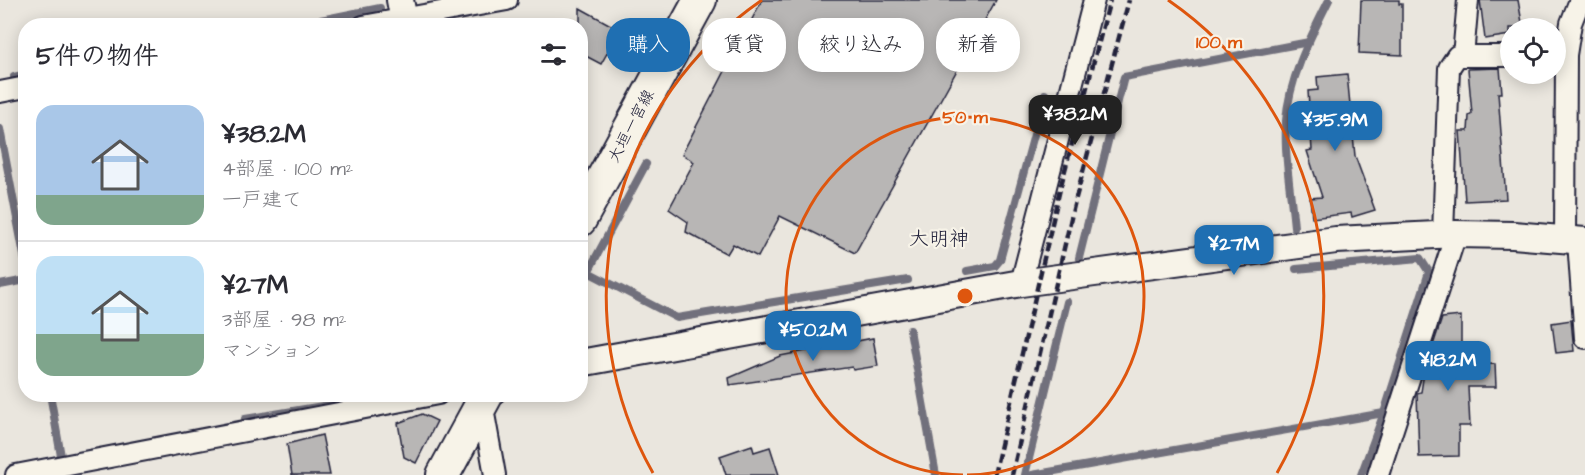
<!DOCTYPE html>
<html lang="ja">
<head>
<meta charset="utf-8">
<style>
  :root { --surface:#fff; --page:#f2f2f3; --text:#2b2b33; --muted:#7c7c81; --line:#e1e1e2; --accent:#1f6fb2 }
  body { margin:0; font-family:"Architects Daughter","Klee One",sans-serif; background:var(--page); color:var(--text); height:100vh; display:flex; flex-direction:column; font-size:22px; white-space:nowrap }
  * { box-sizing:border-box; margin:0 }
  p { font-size:20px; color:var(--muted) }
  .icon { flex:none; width:33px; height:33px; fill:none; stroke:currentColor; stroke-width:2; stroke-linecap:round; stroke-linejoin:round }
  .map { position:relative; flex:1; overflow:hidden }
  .sheet { position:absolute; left:18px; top:18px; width:570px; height:384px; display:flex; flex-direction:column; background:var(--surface); border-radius:24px; box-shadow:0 3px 15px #0003 }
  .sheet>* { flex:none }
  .hud { position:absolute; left:606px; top:18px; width:570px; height:54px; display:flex; gap:12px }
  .buttons { position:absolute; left:1500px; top:18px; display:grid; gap:12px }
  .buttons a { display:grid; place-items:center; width:66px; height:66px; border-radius:50%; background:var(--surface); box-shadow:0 3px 15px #0003; font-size:30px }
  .price { position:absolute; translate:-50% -51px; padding:0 14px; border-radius:12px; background:var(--accent); color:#fff; font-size:20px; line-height:39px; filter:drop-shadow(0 2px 3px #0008) }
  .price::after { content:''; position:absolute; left:50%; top:36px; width:18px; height:14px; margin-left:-9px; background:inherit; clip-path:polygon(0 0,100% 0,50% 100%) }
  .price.current { background:#222; color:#fff }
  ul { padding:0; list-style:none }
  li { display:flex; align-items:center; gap:18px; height:150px; padding:0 18px }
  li+li { border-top:2px solid var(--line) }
  li span { display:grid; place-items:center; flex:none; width:168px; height:120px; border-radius:18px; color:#555 }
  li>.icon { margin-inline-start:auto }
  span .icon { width:72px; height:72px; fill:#fffc; stroke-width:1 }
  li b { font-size:26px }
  h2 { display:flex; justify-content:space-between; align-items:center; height:72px; padding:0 18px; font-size:26px }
  .tag { padding:0 21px; border-radius:24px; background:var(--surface); box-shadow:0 3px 15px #0003; font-size:21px; line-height:54px }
  .tag.current { background:var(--accent); color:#fff }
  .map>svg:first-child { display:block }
</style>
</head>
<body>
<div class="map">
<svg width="1585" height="475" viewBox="0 0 1585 475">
  <rect width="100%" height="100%" fill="#eae6de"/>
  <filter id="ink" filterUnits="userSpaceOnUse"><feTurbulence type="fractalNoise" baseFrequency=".0167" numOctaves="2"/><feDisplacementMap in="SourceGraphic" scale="12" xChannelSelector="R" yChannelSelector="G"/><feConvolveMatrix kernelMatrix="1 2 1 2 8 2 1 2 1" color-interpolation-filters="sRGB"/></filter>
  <g filter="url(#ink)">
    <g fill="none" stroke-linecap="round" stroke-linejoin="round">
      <g stroke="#716f7b" stroke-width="8">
        <path d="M291 26 380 8"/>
        <path d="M14 77 26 74"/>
        <path d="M0 129 26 266"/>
        <path d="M646 164 588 272 677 318 908 280"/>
        <path d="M1294 227C1291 193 1284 156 1286 121 1289 78 1310 38 1329 0"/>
        <path d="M1079 258 1124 77 1309 42"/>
        <path d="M1296 269 1420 258 1429 272 1384 413 1361 475"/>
        <path d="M967 271 995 266 1000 260 1045 94"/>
        <path d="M0 285 26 280"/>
        <path d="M910 330 936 475"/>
        <path d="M50 394 61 456"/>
        <path d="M245 419 341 403"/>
        <path d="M1025 475 1067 302"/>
        <path d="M1032 475 1384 413"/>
      </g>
    </g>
    <g fill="#b8b6b5" stroke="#22223b" stroke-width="1.5">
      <path d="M762 0H996L855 253 780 216 758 257 733 244 727 254 686 232 688 222 669 209 694 162 682 154Z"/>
      <path d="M1361 0H1399V4H1402V55L1359 53Z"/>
      <path d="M1480 0H1518L1523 28H1510V35L1485 39Z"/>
      <path d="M580 8 620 30 601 64 580 53Z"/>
      <path d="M1500 68 1502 93H1498L1506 199 1465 201 1460 131H1468L1469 116 1472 114 1468 69Z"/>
      <path d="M1347 74 1355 156 1375 210 1352 217 1351 213 1312 218 1310 198 1322 197 1307 151 1312 150 1308 91 1318 90 1317 77Z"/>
      <path d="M1461 316V365L1495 364 1496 387H1468L1470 426H1459V456L1419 457 1417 393 1421 392 1424 373 1442 318Z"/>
      <path d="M1571 320 1574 351 1556 353 1552 323Z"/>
      <path d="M873 338 878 366 853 370 852 367 730 385 729 378 780 356Z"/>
      <path d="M422 414 437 421 416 463 404 457 398 423Z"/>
      <path d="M322 435 330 475H292L287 444Z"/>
      <path d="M752 445 754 452 770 447 779 475H726L720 456Z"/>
    </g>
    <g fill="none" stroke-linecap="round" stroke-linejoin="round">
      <g stroke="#22223b" stroke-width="24">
        <g id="minor">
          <path d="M363 26 507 0"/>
          <path d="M1463 56 1468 0"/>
          <path d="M0 92 26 87"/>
          <path d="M1443 234 1449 68 1457 56H1510"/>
          <path d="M1565 239 1566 55 1571 23 1580 0"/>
          <path d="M1578 241 1585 338"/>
          <path d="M1021 283 1094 0"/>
          <path d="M482 403 495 475"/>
          <path d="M16 475 438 394"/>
          <path d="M1378 475 1456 234"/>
        </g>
      </g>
      <g stroke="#22223b" stroke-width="30">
        <g id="tertiary">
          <path d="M400 0 405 26"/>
          <path d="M580 363 1021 283 1336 240 1456 234 1513 235 1585 241"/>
        </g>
      </g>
      <g stroke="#22223b" stroke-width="36">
        <g id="primary">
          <path d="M580 220 700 0"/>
          <path d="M443 475 487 394"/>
        </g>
      </g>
      <use href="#minor" stroke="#f7f3e8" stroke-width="20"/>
      <use href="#tertiary" stroke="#f7f3e8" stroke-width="26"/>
      <use href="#primary" stroke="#f7f3e8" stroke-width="32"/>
      <g stroke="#22223b" stroke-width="4.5" stroke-dasharray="9 4.5" stroke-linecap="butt">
        <path d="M994 475 1060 189 1110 0"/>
        <path d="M1012 475 1074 205 1129 0"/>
      </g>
    </g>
  </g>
  <g fill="none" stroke="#de560e" stroke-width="3">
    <path d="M963 475A179 179 0 1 1 967 475"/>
    <path d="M653 473A359 359 0 0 1 762 0M1168 0A359 359 0 0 1 1277 473"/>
  </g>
  <g text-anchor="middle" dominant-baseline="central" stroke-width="4.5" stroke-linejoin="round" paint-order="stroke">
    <g font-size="16" fill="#22223b" stroke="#f7f3e8">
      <text transform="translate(631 126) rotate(-62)">大垣一宮線</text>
    </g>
    <g font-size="20" fill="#22223b" stroke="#f7f3e8">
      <text x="939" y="239">大明神</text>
    </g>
  </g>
  <circle cx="965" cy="296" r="9" fill="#de560e" stroke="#f7f3e8" stroke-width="3"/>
  <g font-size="18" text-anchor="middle" font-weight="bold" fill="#de560e" stroke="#f7f3e8" stroke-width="4.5" stroke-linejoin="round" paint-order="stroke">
    <text x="1219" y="48">100 m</text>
    <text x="965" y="123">50 m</text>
  </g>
</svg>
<div class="buttons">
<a><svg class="icon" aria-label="locate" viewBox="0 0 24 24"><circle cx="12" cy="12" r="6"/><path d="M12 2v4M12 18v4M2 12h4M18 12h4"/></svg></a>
</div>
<b class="price current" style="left:1075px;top:146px">¥38.2M</b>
<b class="price" style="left:1335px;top:152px">¥35.9M</b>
<b class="price" style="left:1234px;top:276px">¥27M</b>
<b class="price" style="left:813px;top:362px">¥50.2M</b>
<b class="price" style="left:1448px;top:392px">¥18.2M</b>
<div class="hud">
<a class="tag current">購入</a>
<a class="tag">賃貸</a>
<a class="tag">絞り込み</a>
<a class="tag">新着</a>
</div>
<section class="sheet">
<h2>5件の物件<svg class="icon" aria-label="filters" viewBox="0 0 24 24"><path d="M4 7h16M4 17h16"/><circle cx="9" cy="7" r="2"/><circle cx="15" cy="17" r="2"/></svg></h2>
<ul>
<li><span style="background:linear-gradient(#a9c7e8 75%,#7fa58c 0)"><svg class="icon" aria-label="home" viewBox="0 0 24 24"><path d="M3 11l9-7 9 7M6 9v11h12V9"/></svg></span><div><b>¥38.2M</b><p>4部屋 · 100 m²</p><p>一戸建て</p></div></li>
<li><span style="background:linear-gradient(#bfe0f5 65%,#7fa58c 0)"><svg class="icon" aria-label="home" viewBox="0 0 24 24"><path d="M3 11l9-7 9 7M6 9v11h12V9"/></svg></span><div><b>¥27M</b><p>3部屋 · 98 m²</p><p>マンション</p></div></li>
</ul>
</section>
</div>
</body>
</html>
